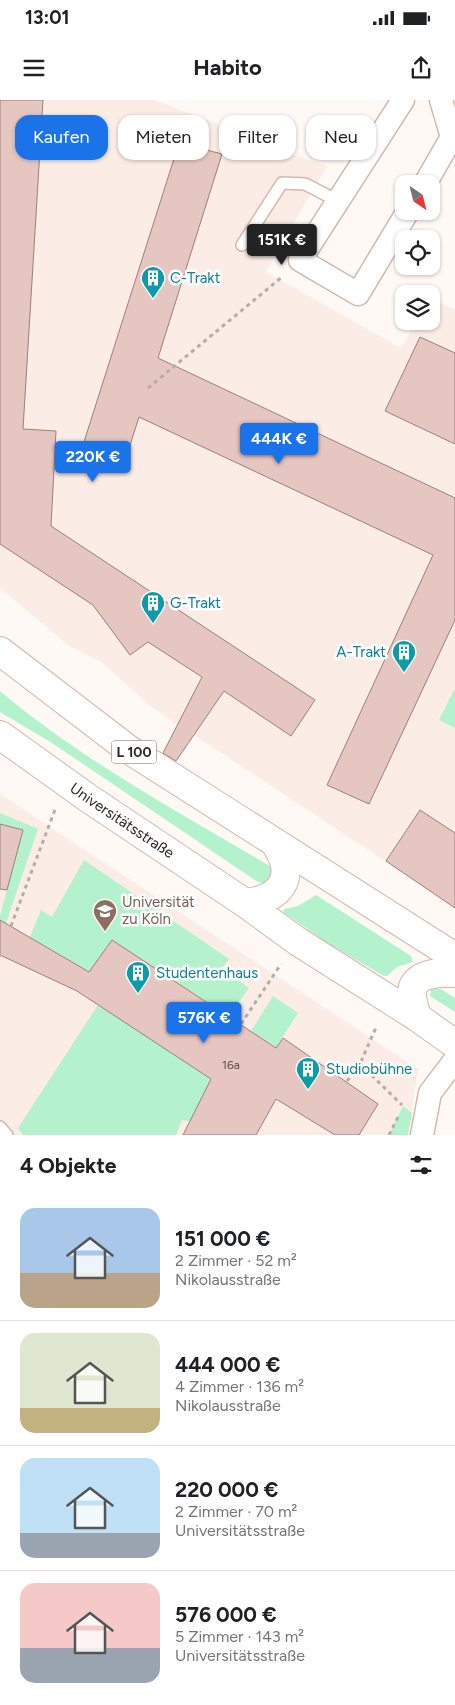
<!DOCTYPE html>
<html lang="de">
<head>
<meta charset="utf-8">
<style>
  :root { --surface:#fff; --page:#f2f2f2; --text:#202124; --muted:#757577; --line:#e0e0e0; --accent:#1a73e8 }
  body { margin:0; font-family:Figtree,sans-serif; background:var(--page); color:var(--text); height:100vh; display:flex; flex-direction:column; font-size:19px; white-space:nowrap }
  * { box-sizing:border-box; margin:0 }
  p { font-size:16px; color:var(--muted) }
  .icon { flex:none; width:28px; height:28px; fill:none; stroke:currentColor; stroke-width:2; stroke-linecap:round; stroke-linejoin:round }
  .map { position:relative; height:1035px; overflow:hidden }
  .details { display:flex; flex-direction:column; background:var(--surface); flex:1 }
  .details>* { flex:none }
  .banner { position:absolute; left:15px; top:15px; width:425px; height:45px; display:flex; gap:10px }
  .needle { width:32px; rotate:145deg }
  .buttons { position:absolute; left:395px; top:75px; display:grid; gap:10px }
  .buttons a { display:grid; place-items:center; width:45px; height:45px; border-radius:10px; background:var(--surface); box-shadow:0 1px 4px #0004; font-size:25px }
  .price { position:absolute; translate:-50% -42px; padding:0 11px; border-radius:5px; background:var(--accent); color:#fff; font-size:16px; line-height:32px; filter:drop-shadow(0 1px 2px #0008) }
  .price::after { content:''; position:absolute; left:50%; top:30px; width:15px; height:11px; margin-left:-8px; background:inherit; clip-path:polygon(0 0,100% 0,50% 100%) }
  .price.selected { background:#222; color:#fff }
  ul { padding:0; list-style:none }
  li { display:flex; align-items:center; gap:15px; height:125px; padding:0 20px }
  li+li { border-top:1px solid var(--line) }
  li span { display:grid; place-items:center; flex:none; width:140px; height:100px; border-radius:15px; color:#555 }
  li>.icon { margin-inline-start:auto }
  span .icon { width:60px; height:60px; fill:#fffc; stroke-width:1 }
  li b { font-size:21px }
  h2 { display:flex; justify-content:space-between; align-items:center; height:60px; padding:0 20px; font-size:21px }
  .chip { padding:0 18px; border-radius:15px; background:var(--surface); box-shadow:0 1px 4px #0004; font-size:18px; line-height:45px }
  .chip.selected { background:var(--accent); color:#fff }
  .status { display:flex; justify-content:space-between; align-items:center; height:35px; padding:0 25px; background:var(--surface); direction:ltr }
  .status svg { height:14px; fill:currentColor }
  header { display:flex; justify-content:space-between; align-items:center; height:65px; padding:0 20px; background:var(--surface); font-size:22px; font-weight:700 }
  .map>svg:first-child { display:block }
</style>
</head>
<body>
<div class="status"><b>13:01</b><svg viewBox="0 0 49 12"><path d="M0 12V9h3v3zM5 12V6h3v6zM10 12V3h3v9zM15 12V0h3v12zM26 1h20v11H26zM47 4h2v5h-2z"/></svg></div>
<header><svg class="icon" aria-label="menu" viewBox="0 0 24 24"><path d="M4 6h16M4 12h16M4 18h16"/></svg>Habito<svg class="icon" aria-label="share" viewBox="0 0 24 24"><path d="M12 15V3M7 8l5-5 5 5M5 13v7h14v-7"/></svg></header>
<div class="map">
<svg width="455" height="1035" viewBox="0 0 455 1035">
  <rect width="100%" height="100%" fill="#fff9f6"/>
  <g fill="#fbece5">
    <path d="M0 0H154L212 22 290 54 327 66 266 172 401 248 417 221H431V199L455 210V807L153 608 101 562 68 545 0 488Z"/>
    <path d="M0 694 418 969 408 1035H0Z"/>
  </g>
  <g fill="#b4f1cd">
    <path d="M455 588V628L439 620Z"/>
    <path d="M0 591C82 660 178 712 270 766L274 773 266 784 258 782 52 643 0 612Z"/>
    <path d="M0 713 38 729 6 823 0 819V816L23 730 0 724Z"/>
    <path d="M84 760 229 859 221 869 249 888 238 903 242 907 233 919 112 840 89 872 30 837 41 810 52 817Z"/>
    <path d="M316 795 411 856 413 862 397 867 387 876H384L329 844 283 812 284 809 298 806Z"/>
    <path d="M435 888 441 889 455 898V912L430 896 431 890Z"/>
    <path d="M273 896 298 913 276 947 251 931Z"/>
    <path d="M98 905 211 979 190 1021 182 1020 176 1035H23L18 1028Z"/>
    <path d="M403 1006 412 1013 408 1035H389Z"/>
  </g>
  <g fill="#e6c6c1" stroke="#9c7f7a">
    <path d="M0 0H43L23 329 56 331 51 426 315 600 291 636 224 591 176 661 163 653 202 577 148 542 130 555 93 505 0 444Z"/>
    <path d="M179 43 222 54 158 258 455 398V520L369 704 327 685 433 455 139 317 126 358 83 345Z"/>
    <path d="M420 237 455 253V344L385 311Z"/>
    <path d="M420 710 455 733V808L386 761Z"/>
    <path d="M0 724 23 730 7 790 0 789Z"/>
    <path d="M0 820 89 872 112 840 276 948 283 938 378 1004 359 1035H335L276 999 256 1035H183L211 979 77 891 0 855Z"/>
  </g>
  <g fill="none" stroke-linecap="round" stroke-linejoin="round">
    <g stroke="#d4b8aa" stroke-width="14">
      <g id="service">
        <path d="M242 145 282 83 305 84 338 101"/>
        <path d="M0 1027 7 1035"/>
      </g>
    </g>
    <g stroke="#d4b8aa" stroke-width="25">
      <g id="minor">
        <path d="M403 0 300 160 358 194 408 111"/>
        <path d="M425 84 452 37 441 0"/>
        <path d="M422 1035 430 993 455 960"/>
      </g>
    </g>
    <g stroke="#d4b8aa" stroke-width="30">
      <g id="primary">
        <path d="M0 551 128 649 455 857"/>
        <path id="s1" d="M0 635 88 698 245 803 297 841 417 917 455 944"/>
        <path d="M245 803C268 801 292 789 284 761 282 755 278 748 275 743"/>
        <path d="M417 917C415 910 413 904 412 897 409 873 439 872 455 873"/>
      </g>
    </g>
    <g stroke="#b4ada9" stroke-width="3" stroke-dasharray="4 4" stroke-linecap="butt">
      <path d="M148 288 282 177"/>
      <path d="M11 826 56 707"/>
      <path d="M0 856 1 855"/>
      <path d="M241 924 281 864"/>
      <path d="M360 964 402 1005"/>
      <path d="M347 981 360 964 377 925"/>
      <path d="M389 1035 399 1015"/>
    </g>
    <use href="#service" stroke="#fff" stroke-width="11"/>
    <use href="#minor" stroke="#fff" stroke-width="22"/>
    <use href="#primary" stroke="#fff" stroke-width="28"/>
  </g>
  <defs>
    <g id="building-pin" transform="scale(1.25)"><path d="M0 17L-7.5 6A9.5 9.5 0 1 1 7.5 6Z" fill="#0f9aa8" stroke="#fff"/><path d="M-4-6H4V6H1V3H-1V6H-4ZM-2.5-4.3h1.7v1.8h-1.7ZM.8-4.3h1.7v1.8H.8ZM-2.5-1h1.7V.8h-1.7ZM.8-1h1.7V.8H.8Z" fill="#fff"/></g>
    <g id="university-pin" transform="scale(1.25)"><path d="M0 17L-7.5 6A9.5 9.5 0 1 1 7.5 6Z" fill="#8d6e63" stroke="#fff"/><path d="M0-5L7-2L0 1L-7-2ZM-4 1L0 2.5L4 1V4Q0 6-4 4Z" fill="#fff"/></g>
  </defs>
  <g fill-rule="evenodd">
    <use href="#building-pin" x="153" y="178"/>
    <use href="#building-pin" x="153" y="503"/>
    <use href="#building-pin" x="404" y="552"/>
    <use href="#university-pin" x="105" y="811"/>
    <use href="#building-pin" x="138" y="873"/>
    <use href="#building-pin" x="308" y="969"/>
  </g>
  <g text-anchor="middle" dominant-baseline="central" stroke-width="5" stroke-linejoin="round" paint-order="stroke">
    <g font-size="12" fill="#5d4d48">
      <text x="231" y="965">16a</text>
    </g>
    <rect fill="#fff" stroke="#6d6663" stroke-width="1" x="111.5" y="640.5" width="45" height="23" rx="4"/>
    <g font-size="14" font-weight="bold" fill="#2f2520">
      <text x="134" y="652">L 100</text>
    </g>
    <g font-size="15" fill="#0d838f" stroke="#fff" text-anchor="start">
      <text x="170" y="178">C-Trakt</text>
      <text x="170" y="503">G-Trakt</text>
      <text x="386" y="552" text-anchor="end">A-Trakt</text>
      <text x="156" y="873">Studentenhaus</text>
      <text x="326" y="969">Studiobühne</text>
    </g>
    <g font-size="15" fill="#2f2520" stroke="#fff">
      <text stroke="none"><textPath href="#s1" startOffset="149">Universitätsstraße</textPath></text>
    </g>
    <g font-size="15" fill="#785e54" stroke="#fff" text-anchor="start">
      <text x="122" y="802">Universität<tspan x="122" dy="17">zu Köln</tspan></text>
    </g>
  </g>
</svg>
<div class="buttons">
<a><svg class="needle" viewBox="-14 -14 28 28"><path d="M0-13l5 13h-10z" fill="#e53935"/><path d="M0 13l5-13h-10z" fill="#757577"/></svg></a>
<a><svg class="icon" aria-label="locate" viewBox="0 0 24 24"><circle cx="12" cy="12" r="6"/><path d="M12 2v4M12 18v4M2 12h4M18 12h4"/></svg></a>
<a><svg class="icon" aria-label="layers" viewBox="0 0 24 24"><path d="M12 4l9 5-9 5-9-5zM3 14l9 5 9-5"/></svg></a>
</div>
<b class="price selected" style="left:282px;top:166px">151K €</b>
<b class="price" style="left:279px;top:365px">444K €</b>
<b class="price" style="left:93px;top:383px">220K €</b>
<b class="price" style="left:204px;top:944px">576K €</b>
<div class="banner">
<a class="chip selected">Kaufen</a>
<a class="chip">Mieten</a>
<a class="chip">Filter</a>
<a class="chip">Neu</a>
</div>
</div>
<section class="details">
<h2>4 Objekte<svg class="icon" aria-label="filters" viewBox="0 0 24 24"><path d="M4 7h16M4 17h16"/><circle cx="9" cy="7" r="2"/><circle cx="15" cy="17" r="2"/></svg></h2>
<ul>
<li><span style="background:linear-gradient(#a9c7e8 65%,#b9a48a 0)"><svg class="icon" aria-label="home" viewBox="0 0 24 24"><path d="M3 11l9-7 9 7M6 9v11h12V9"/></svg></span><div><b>151 000 €</b><p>2 Zimmer · 52 m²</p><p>Nikolausstraße</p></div></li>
<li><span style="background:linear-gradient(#dfe7d0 75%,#c2b280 0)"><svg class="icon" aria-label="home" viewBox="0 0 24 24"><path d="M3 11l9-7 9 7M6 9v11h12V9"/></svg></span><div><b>444 000 €</b><p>4 Zimmer · 136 m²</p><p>Nikolausstraße</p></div></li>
<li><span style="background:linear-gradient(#bfe0f5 75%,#9aa5b1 0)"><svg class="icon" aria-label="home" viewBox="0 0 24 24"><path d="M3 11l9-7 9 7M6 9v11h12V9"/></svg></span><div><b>220 000 €</b><p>2 Zimmer · 70 m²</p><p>Universitätsstraße</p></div></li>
<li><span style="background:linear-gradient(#f6c9c9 65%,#9aa5b1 0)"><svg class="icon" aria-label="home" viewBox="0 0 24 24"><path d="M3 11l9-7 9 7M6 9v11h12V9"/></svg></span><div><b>576 000 €</b><p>5 Zimmer · 143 m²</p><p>Universitätsstraße</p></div></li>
</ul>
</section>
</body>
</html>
